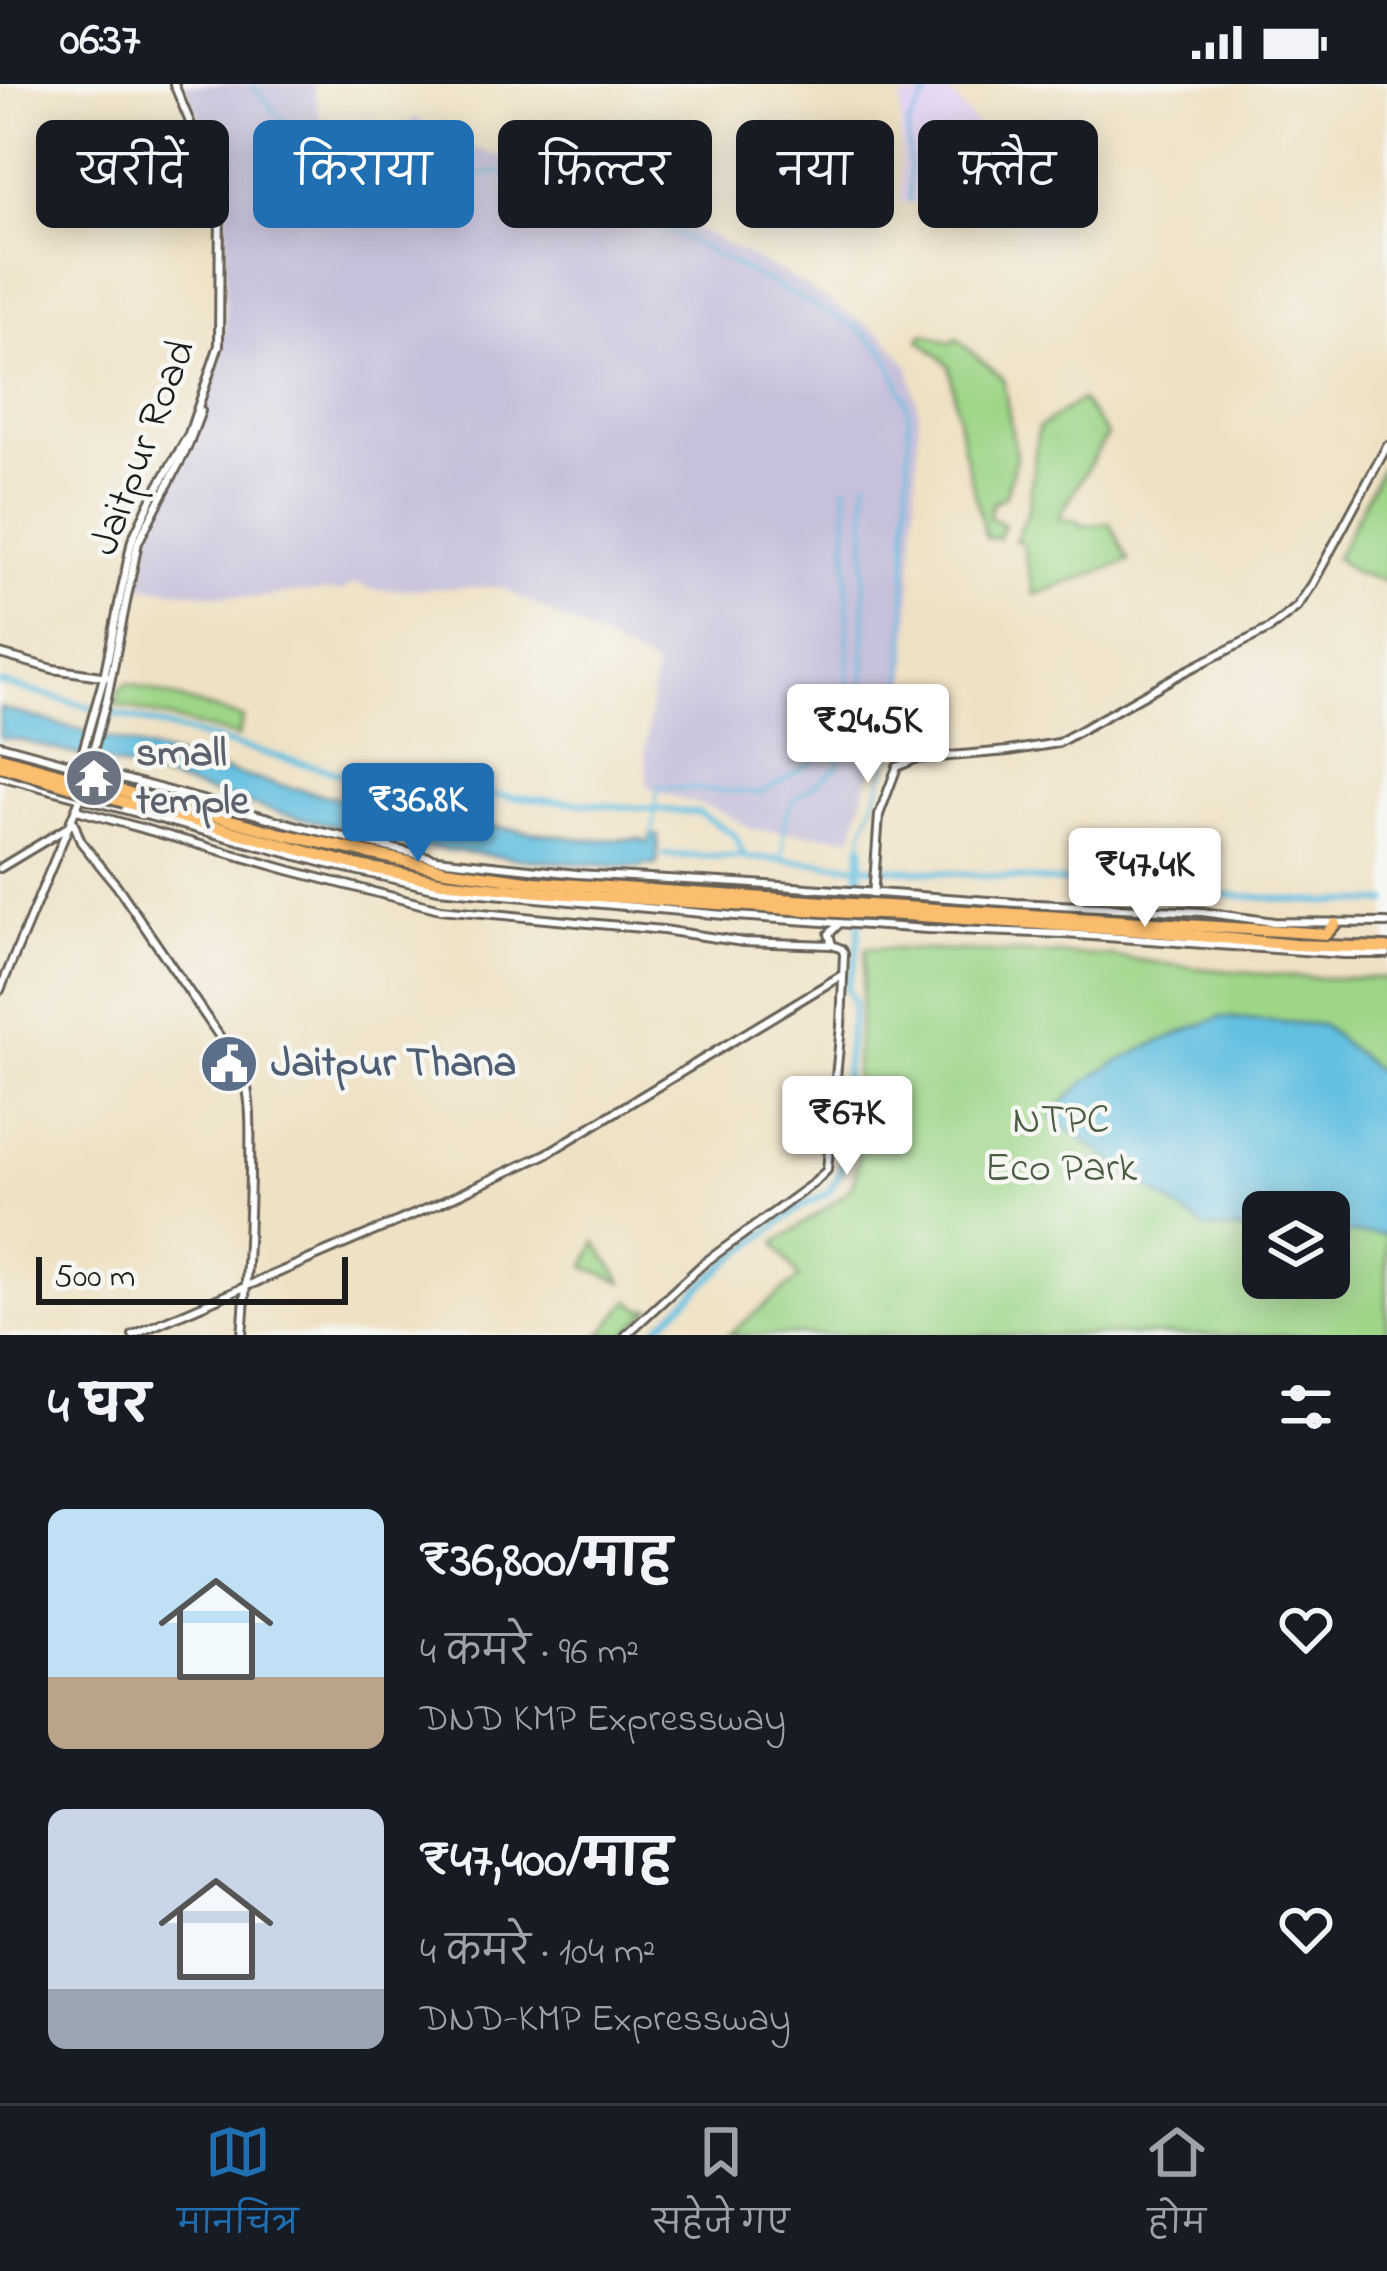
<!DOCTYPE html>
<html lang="hi">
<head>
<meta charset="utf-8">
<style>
  :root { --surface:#171b24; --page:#20242c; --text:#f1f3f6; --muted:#9ea1a6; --line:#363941; --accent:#1f6fb2 }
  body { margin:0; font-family:"Indie Flower","Playpen Sans Deva",sans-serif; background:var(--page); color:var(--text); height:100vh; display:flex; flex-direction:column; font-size:45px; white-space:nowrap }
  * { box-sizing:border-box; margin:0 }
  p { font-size:39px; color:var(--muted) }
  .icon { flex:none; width:66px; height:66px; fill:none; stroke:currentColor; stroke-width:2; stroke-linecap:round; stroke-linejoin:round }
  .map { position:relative; height:1251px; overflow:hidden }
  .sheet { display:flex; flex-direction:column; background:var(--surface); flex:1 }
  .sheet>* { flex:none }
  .top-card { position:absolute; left:36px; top:36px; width:1317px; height:108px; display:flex; gap:24px }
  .buttons { position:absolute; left:1242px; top:1107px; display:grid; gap:24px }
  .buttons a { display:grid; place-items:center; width:108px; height:108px; border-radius:18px; background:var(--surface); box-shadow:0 6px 30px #0003; font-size:60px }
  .scale { position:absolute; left:36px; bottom:30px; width:312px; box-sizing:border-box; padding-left:12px; border:6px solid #1c1c1c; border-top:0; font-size:33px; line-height:42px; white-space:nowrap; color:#1c1c1c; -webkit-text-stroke:9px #f6f6f2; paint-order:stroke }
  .price { position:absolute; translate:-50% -102px; padding:0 27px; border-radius:12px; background:#fff; color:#222; font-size:39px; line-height:78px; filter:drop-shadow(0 3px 6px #0008) }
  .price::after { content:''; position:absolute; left:50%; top:72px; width:36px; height:27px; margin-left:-18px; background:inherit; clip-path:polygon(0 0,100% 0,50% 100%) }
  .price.current { background:var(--accent); color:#fff }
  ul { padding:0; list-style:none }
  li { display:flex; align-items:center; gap:36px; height:300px; padding:0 48px }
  li span { display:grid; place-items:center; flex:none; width:336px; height:240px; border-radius:18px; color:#555 }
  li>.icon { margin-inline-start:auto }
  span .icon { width:144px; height:144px; fill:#fffc; stroke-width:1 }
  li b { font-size:51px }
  h2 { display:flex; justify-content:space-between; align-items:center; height:144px; padding:0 48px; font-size:51px }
  .tag { padding:0 42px; border-radius:18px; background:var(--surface); box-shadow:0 6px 30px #0003; font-size:42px; line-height:108px }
  .tag.current { background:var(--accent); color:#fff }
  .status { display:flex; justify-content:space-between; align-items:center; height:84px; padding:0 60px; background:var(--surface); direction:ltr }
  .status svg { height:33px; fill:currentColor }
  .tab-bar { display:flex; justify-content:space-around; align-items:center; height:168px; border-top:3px solid var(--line); background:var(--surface); font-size:33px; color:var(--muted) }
  .tab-bar a { display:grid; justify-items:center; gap:6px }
  .tab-bar .current { color:var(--accent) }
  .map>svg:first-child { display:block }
</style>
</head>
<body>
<div class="status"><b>06:37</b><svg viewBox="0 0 49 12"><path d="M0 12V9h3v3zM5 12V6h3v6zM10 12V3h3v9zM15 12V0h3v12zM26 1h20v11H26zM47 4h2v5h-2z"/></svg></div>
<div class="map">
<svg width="1387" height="1251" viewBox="0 0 1387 1251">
  <rect width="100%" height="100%" fill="#f6f6f2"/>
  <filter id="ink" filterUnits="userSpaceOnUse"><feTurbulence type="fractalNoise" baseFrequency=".00833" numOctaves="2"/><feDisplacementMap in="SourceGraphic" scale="24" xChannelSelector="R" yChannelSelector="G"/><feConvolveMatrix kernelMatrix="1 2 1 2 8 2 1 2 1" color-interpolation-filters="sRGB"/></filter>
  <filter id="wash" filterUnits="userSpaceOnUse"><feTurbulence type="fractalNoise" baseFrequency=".004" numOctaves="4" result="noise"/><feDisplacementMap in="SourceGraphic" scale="48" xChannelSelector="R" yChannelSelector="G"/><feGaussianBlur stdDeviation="2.7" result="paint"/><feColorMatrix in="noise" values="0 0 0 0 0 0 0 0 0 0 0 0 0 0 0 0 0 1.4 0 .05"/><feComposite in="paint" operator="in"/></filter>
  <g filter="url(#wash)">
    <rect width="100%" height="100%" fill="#efe1c4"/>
    <path fill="#e3d3f2" d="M949 8 990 59 995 112 922 119 901 118V13Z"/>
    <path fill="#c6c0da" d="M184 0H313L326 60 361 82 416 33 446 56 499 72 523 70 567 78 791 194 883 251 909 282 919 330 907 603 901 646 879 670 867 698 853 753 753 746 722 728 648 704 645 669 655 583 500 503 375 506 354 500 342 508H303L252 514 137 502 149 447 187 368 221 270 225 237 227 102 214 66Z"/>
    <g fill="#9ed688" stroke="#5d7952" stroke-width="3" fill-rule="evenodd">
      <path d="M832 79 834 108 800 112V108L796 107V82Z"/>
      <path d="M923 249 951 259 956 254 1003 295 1016 372 1006 411 992 420 989 433 1004 440 999 454H986L963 363 949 281 919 256Z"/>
      <path d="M1081 316 1107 351 1058 435 1080 437 1079 442 1110 439 1129 477 1034 511 1022 458 1015 457 1028 427 1038 344Z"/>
      <path d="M1387 373V497L1355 489 1336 474Z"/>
      <path d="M128 599 243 634 238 653 115 620 119 606Z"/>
      <path d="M866 864 1109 872 1196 884 1312 894H1387V1251H728L799 1194 775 1159C792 1146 842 1117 852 1101 861 1085 856 1043 852 1025ZM1263 1128H1329V1194H1263Z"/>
      <path d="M596 1158 623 1198 585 1183Z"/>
      <path d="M629 1216 642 1225H651L624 1251H600Z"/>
    </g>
    <g fill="#62bfe0" stroke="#3f6e7e" stroke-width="3">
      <path d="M0 624 91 649 97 656 105 653 259 696 409 731 589 756 640 755 647 759 650 757 651 751 658 752 657 781H643L641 784 529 776 433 764 280 729 113 680 19 656 0 654Z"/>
      <path d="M1221 933 1322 941 1387 995V1151L1329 1149V1128H1263V1147L1206 1145 1051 1033C1059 1024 1067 1013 1077 1005 1112 974 1177 950 1221 933Z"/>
    </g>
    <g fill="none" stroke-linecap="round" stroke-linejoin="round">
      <g stroke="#62bfe0" stroke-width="3">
        <path d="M252 0 318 78 346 93 378 102H417L483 90 528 86 570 97 637 130 855 243 885 267 904 311 909 330 904 590 885 687 863 748 862 762"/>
        <path d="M910 117 908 41 926 13 928 0"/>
        <path d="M652 755 658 703 761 709 819 674 837 635 848 595 846 401"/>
        <path d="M782 776 785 734 794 716 836 684 857 641 864 599 866 395"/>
      </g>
      <g stroke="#62bfe0" stroke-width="6">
        <path d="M0 599 392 703 699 729 735 751 744 773"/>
        <path d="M664 771 744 773 1320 818H1387"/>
        <path d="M649 1251 724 1182 802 1122 828 1109 841 1087 845 989 854 919 846 902C857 883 859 859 859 837"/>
      </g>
      <path stroke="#62bfe0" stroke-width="8" d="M859 803 862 762"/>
    </g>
  </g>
  <g filter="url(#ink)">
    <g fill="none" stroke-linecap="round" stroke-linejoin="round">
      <g stroke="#666157" stroke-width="12">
        <g id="minor">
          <path d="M0 570 53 585 108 593"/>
          <path d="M0 661 305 744 437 775 577 790 739 799 1017 819 1202 828 1274 838 1387 839"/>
          <path d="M79 681 104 593 132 456 153 412 189 350 219 261 220 110 174 0"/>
          <path d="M89 683 107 614 138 458 187 364 201 327"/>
          <path d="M0 692 328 780 438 805 735 832 927 845 1064 850 1344 870H1387"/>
          <path d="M77 726 292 787 440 825 663 846 743 858 832 861 842 865 844 870 841 942 827 1086 815 1098 704 1179 626 1251"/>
          <path d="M73 737 81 758 117 802 243 987C253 1020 250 1056 250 1090 249 1144 247 1197 242 1251"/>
          <path d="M0 784 68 743"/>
          <path d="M873 813 879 731 897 683 915 675 1008 667 1058 659 1182 589 1269 545 1297 523 1312 501 1387 362"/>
          <path d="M832 861 829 850 839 840"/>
          <path d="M0 906 80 715"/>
          <path d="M133 1251 438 1120 546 1070 842 891"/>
        </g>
      </g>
      <g stroke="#666157" stroke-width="16">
        <g id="highway">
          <path d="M126 708 282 750 445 786 535 798 853 820"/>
          <path d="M124 718 360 782 444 798 538 808 851 829"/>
          <path d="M904 823 1326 850 1335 840"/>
          <path d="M905 831 1158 848 1295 861 1387 864"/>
        </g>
      </g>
      <use href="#minor" stroke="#fff" stroke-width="6"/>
      <use href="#highway" stroke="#fbbd6e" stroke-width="10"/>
      <g stroke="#666157" stroke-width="16" stroke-linecap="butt">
        <g id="highway-bridge">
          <path d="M0 673 126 708"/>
          <path d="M0 682 124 718"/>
          <path d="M853 820 904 823"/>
          <path d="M851 829 905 831"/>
        </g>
      </g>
      <use href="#highway-bridge" stroke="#fbbd6e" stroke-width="10"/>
    </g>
  </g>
  <defs>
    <g id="temple-disc" transform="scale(3)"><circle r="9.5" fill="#6b7280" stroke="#f6f6f2"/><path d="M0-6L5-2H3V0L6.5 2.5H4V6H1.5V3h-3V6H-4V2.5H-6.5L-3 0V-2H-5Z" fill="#fff"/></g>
    <g id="civic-disc" transform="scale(3)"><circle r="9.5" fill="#5c6f8a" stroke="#f6f6f2"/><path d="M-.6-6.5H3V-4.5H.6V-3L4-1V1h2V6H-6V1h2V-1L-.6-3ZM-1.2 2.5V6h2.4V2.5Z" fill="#fff"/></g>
  </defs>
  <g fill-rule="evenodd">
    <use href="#temple-disc" x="94" y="694"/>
    <use href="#civic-disc" x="229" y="980"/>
  </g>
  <g text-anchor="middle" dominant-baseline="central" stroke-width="9" stroke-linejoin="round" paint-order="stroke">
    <g font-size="42" fill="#1c1c1c" stroke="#f6f6f2">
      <text transform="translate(144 364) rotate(-69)">Jaitpur Road</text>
    </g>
    <g font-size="42" font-weight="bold" fill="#5b616d" stroke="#f6f6f2" text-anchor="start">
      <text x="136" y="670">small<tspan x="136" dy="48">temple</tspan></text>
    </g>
    <g font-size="42" font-weight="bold" fill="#4e5e75" stroke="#f6f6f2" text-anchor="start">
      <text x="271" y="980">Jaitpur Thana</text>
    </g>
    <g font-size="42" fill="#4a5d42" stroke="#f6f6f2">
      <text x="1061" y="1037">NTPC<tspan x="1061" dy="48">Eco Park</tspan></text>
    </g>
  </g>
</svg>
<div class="buttons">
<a><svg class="icon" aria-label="layers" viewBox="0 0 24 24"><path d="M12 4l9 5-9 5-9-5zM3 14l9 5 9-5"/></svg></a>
</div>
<div class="scale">500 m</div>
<b class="price" style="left:868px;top:702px">₹24.5K</b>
<b class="price current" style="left:418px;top:781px">₹36.8K</b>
<b class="price" style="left:1145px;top:846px">₹47.4K</b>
<b class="price" style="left:847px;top:1094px">₹67K</b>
<div class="top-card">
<a class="tag">खरीदें</a>
<a class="tag current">किराया</a>
<a class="tag">फ़िल्टर</a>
<a class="tag">नया</a>
<a class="tag">फ़्लैट</a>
</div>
</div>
<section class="sheet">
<h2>4 घर<svg class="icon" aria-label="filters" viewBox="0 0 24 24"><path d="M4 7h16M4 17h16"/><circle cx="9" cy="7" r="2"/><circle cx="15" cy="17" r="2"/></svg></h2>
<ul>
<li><span style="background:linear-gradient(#bfe0f5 70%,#b9a48a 0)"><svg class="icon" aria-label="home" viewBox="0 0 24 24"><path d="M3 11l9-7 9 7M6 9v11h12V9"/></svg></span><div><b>₹36,800/माह</b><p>4 कमरे · 96 m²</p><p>DND KMP Expressway</p></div><svg class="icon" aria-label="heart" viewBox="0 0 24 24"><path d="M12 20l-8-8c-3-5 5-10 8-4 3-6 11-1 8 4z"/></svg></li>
<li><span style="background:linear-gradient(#c9d6e8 75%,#9aa5b1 0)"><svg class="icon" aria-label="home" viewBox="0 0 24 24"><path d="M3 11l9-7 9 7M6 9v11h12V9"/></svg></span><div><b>₹47,400/माह</b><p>4 कमरे · 104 m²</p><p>DND-KMP Expressway</p></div><svg class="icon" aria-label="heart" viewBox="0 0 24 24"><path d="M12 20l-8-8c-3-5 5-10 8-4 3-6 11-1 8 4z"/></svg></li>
</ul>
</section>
<nav class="tab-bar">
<a class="current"><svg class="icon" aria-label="map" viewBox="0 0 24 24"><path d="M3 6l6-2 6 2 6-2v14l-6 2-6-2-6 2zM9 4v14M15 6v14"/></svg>मानचित्र</a>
<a><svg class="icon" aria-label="saved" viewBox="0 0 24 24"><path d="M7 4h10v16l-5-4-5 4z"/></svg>सहेजे गए</a>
<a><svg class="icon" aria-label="home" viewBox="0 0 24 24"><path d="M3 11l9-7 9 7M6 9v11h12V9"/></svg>होम</a>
</nav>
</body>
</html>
